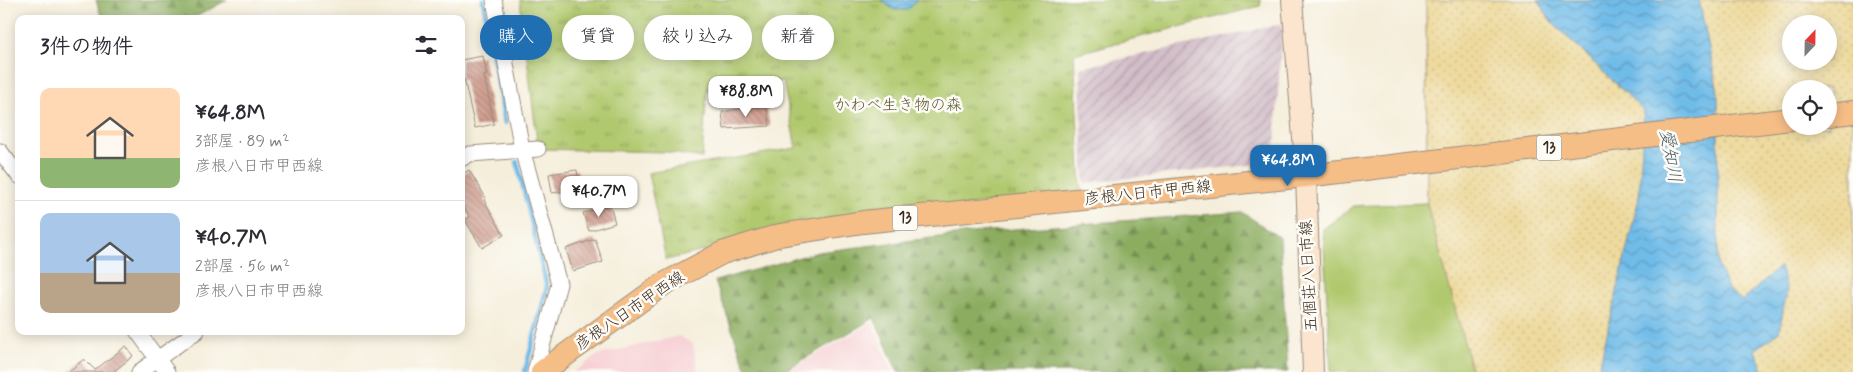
<!DOCTYPE html>
<html lang="ja">
<head>
<meta charset="utf-8">
<style>
  :root { --surface:#fff; --page:#f7f7f7; --text:#2b2b33; --muted:#7c7c81; --line:#e1e1e2; --accent:#1f6fb2 }
  body { margin:0; font-family:Mynerve,"Klee One",sans-serif; background:var(--page); color:var(--text); height:100vh; display:flex; flex-direction:column; font-size:19px; white-space:nowrap }
  * { box-sizing:border-box; margin:0 }
  p { font-size:16px; color:var(--muted) }
  .icon { flex:none; width:28px; height:28px; fill:none; stroke:currentColor; stroke-width:2; stroke-linecap:round; stroke-linejoin:round }
  .map { position:relative; flex:1; overflow:hidden }
  .side { position:absolute; left:15px; top:15px; width:450px; height:320px; display:flex; flex-direction:column; background:var(--surface); border-radius:10px; box-shadow:0 2px 12px #0003 }
  .side>* { flex:none }
  .hud { position:absolute; left:480px; top:15px; width:475px; height:45px; display:flex; gap:10px }
  .needle { width:32px; rotate:22deg }
  .controls { position:absolute; left:1782px; top:15px; display:grid; gap:10px }
  .controls a { display:grid; place-items:center; width:55px; height:55px; border-radius:50%; background:var(--surface); box-shadow:0 2px 12px #0003; font-size:25px }
  .price { position:absolute; translate:-50% -42px; padding:0 11px; border-radius:10px; background:#fff; color:#222; font-size:16px; line-height:32px; filter:drop-shadow(0 1px 2px #0008) }
  .price::after { content:''; position:absolute; left:50%; top:30px; width:15px; height:11px; margin-left:-8px; background:inherit; clip-path:polygon(0 0,100% 0,50% 100%) }
  .price.active { background:var(--accent); color:#fff }
  ul { padding:0; list-style:none }
  li { display:flex; align-items:center; gap:15px; height:125px; padding:0 25px }
  li+li { border-top:1px solid var(--line) }
  li span { display:grid; place-items:center; flex:none; width:140px; height:100px; border-radius:10px; color:#555 }
  li>.icon { margin-inline-start:auto }
  span .icon { width:60px; height:60px; fill:#fffc; stroke-width:1 }
  li b { font-size:21px }
  h2 { display:flex; justify-content:space-between; align-items:center; height:60px; padding:0 25px; font-size:21px }
  .tag { padding:0 18px; border-radius:22px; background:var(--surface); box-shadow:0 2px 12px #0003; font-size:18px; line-height:45px }
  .tag.active { background:var(--accent); color:#fff }
  .map>svg:first-child { display:block }
</style>
</head>
<body>
<div class="map">
<svg width="1853" height="372" viewBox="0 0 1853 372">
  <defs>
    <pattern id="industrial-furrows" width="10" height="10" patternUnits="userSpaceOnUse" patternTransform="scale(1.25)"><rect width="10" height="10" fill="#d2bdc8"/><path d="M-1 1l2-2M0 10L10 0M9 11l2-2" fill="none" stroke="#ac9aa2"/></pattern>
    <pattern id="forest-firs" width="22" height="20" patternUnits="userSpaceOnUse" patternTransform="scale(1.25)"><rect width="22" height="20" fill="#8cad61"/><path d="M5 1l3.5 6h-7zM16 11l3.5 6h-7z" fill="#748d4f"/></pattern>
    <pattern id="sand-dots" width="8" height="8" patternUnits="userSpaceOnUse" patternTransform="scale(1.25)"><rect width="8" height="8" fill="#eeda9e"/><path d="M2 2h.1M6 6h.1" fill="none" stroke="#cdbb88" stroke-width="1.8" stroke-linecap="round"/></pattern>
    <pattern id="park-tufts" width="24" height="20" patternUnits="userSpaceOnUse" patternTransform="scale(1.25)"><rect width="24" height="20" fill="#b1c96e"/><path d="M3 7l-1-3M5 7V3M7 7l1-3M15 17l-1-3M17 17v-4M19 17l1-3" fill="none" stroke="#91a35a"/></pattern>
    <pattern id="water-waves" width="16" height="10" patternUnits="userSpaceOnUse" patternTransform="scale(1.25)"><rect width="16" height="10" fill="#70bce9"/><path d="M0 5q4-4 8 0t8 0" fill="none" stroke="#5d99bc"/></pattern>
    <pattern id="building-back-hatch" width="6" height="6" patternUnits="userSpaceOnUse" patternTransform="scale(1.25)"><rect width="6" height="6" fill="#d09d8f"/><path d="M-1 5l2 2M0 0l6 6M5-1l2 2" fill="none" stroke="#aa8074"/></pattern>
  </defs>
  <rect width="100%" height="100%" fill="#fdfcf7"/>
  <filter id="ink" filterUnits="userSpaceOnUse"><feTurbulence type="fractalNoise" baseFrequency=".02" numOctaves="2"/><feDisplacementMap in="SourceGraphic" scale="10" xChannelSelector="R" yChannelSelector="G"/><feConvolveMatrix kernelMatrix="1 2 1 2 8 2 1 2 1" color-interpolation-filters="sRGB"/></filter>
  <filter id="wash" filterUnits="userSpaceOnUse"><feTurbulence type="fractalNoise" baseFrequency=".0096" numOctaves="4" result="noise"/><feDisplacementMap in="SourceGraphic" scale="20" xChannelSelector="R" yChannelSelector="G"/><feGaussianBlur stdDeviation="1.12" result="paint"/><feColorMatrix in="noise" values="0 0 0 0 0 0 0 0 0 0 0 0 0 0 0 0 0 1.4 0 .05"/><feComposite in="paint" operator="in"/></filter>
  <g filter="url(#wash)">
    <rect width="100%" height="100%" fill="#f5eedb"/>
    <g fill="#f7cfd4">
      <path d="M872 323 892 372H786Z"/>
      <path d="M679 336 693 344 698 372H574L598 355Z"/>
    </g>
    <path fill="url(#industrial-furrows)" d="M1282 24 1275 147 1268 159 1259 164 1084 183 1080 68Z"/>
    <path fill="#b1c96e" stroke="#767a46" d="M1427 203 1472 372H1331L1323 229 1354 206Z"/>
    <g fill="url(#forest-firs)" stroke="#646c40">
      <path d="M96 0H227L192 19H102Z"/>
      <path d="M1242 212 1280 238 1288 372H898L874 318 782 372H747L715 281 818 252 988 231Z"/>
    </g>
    <path fill="url(#sand-dots)" stroke="#94825e" fill-rule="evenodd" d="M1426 0H1853V372H1472L1427 203ZM1791 24H1829V61H1791ZM1791 89H1829V126H1791Z"/>
    <path fill="url(#park-tufts)" stroke="#767a46" d="M520 0H1261L1260 6 1074 54 1081 191 806 226 666 260 648 173 796 148 783 81 707 89 702 158 667 152 538 149Z"/>
    <g fill="url(#water-waves)" stroke="#567384">
      <path d="M881 0H917L908 10H894Z"/>
      <path d="M1538 0H1699L1718 92V265L1728 289 1742 301 1780 266 1787 291 1779 332 1755 350 1764 372H1598L1639 197 1644 111 1551 21Z"/>
    </g>
    <g fill="none" stroke-linecap="round" stroke-linejoin="round">
      <g stroke="#70bce9" stroke-width="4.5">
        <path d="M483 0 505 123"/>
        <path d="M517 162 547 287 525 371"/>
      </g>
    </g>
    <g id="blocks">
      <g fill="url(#building-back-hatch)">
        <path d="M483 56 487 75H484L494 124 475 128 464 79 461 80V60Z"/>
        <path d="M766 104 770 126 724 129 722 112Z"/>
        <path d="M469 170 486 198 484 200 504 235 482 248 465 220 470 217 461 203V175Z"/>
        <path d="M577 170 580 189 552 193 549 174Z"/>
        <path d="M610 205 615 223 589 231 583 213Z"/>
        <path d="M595 239 603 262 573 271 566 249Z"/>
        <path d="M126 346 133 356 113 372H68L84 359 95 370Z"/>
      </g>
    </g>
  </g>
  <g filter="url(#ink)">
    <use href="#blocks" fill-opacity="0" stroke="#988c7c" stroke-width="1"/>
    <g fill="none" stroke-linecap="round" stroke-linejoin="round">
      <g stroke="#988c7c" stroke-width="17">
        <g id="street">
          <path d="M494 0 522 149 559 284 535 372"/>
          <path d="M0 151 19 176"/>
          <path d="M461 159 470 154 538 149"/>
          <path d="M137 331 167 372"/>
          <path d="M139 372 197 331"/>
        </g>
      </g>
      <g stroke="#988c7c" stroke-width="22">
        <path id="secondary" d="M1292 0 1306 176 1313 372"/>
      </g>
      <g stroke="#988c7c" stroke-width="24">
        <g id="primary">
          <path d="M1829 115 1853 112"/>
          <path d="M542 372 662 285 722 253 780 235 863 222 1306 176 1791 119"/>
        </g>
      </g>
      <use href="#street" stroke="#fff" stroke-width="15"/>
      <use href="#secondary" stroke="#fbe5cf" stroke-width="20"/>
      <use href="#primary" stroke="#f6be87" stroke-width="22"/>
    </g>
  </g>
  <g text-anchor="middle" dominant-baseline="central" stroke-width="5" stroke-linejoin="round" paint-order="stroke">
    <g fill="#fdfcf7" stroke="#75695f" stroke-width="1">
      <rect x="1536.5" y="135.5" width="25" height="25" rx="4"/>
      <rect x="892.5" y="205.5" width="25" height="25" rx="4"/>
    </g>
    <g font-size="15" font-weight="bold" fill="#3b2a1e">
      <text x="1549" y="148">13</text>
      <text x="905" y="218">13</text>
    </g>
    <g font-size="16" fill="#5e5a36" stroke="#fdfcf7">
      <text x="898" y="105">かわべ生き物の森</text>
    </g>
    <g font-size="16" fill="#3b2a1e" stroke="#fdfcf7">
      <text transform="translate(1148 193) rotate(-6)">彦根八日市甲西線</text>
      <text transform="translate(1309 276) rotate(-93)">五個荘八日市線</text>
      <text transform="translate(630 311) rotate(-34)">彦根八日市甲西線</text>
    </g>
    <g font-size="18" font-style="italic" fill="#4e5d65" stroke="#fdfcf7">
      <text transform="translate(1670 156) rotate(80)">愛知川</text>
    </g>
  </g>
</svg>
<div class="controls">
<a><svg class="needle" viewBox="-14 -14 28 28"><path d="M0-13l5 13h-10z" fill="#e53935"/><path d="M0 13l5-13h-10z" fill="#7c7c81"/></svg></a>
<a><svg class="icon" aria-label="locate" viewBox="0 0 24 24"><circle cx="12" cy="12" r="6"/><path d="M12 2v4M12 18v4M2 12h4M18 12h4"/></svg></a>
</div>
<b class="price" style="left:746px;top:118px">¥88.8M</b>
<b class="price active" style="left:1288px;top:187px">¥64.8M</b>
<b class="price" style="left:599px;top:218px">¥40.7M</b>
<div class="hud">
<a class="tag active">購入</a>
<a class="tag">賃貸</a>
<a class="tag">絞り込み</a>
<a class="tag">新着</a>
</div>
<section class="side">
<h2>3件の物件<svg class="icon" aria-label="filters" viewBox="0 0 24 24"><path d="M4 7h16M4 17h16"/><circle cx="9" cy="7" r="2"/><circle cx="15" cy="17" r="2"/></svg></h2>
<ul>
<li><span style="background:linear-gradient(#ffd9b3 70%,#8fb573 0)"><svg class="icon" aria-label="home" viewBox="0 0 24 24"><path d="M3 11l9-7 9 7M6 9v11h12V9"/></svg></span><div><b>¥64.8M</b><p>3部屋 · 89 m²</p><p>彦根八日市甲西線</p></div></li>
<li><span style="background:linear-gradient(#a9c7e8 60%,#b9a48a 0)"><svg class="icon" aria-label="home" viewBox="0 0 24 24"><path d="M3 11l9-7 9 7M6 9v11h12V9"/></svg></span><div><b>¥40.7M</b><p>2部屋 · 56 m²</p><p>彦根八日市甲西線</p></div></li>
</ul>
</section>
</div>
</body>
</html>
